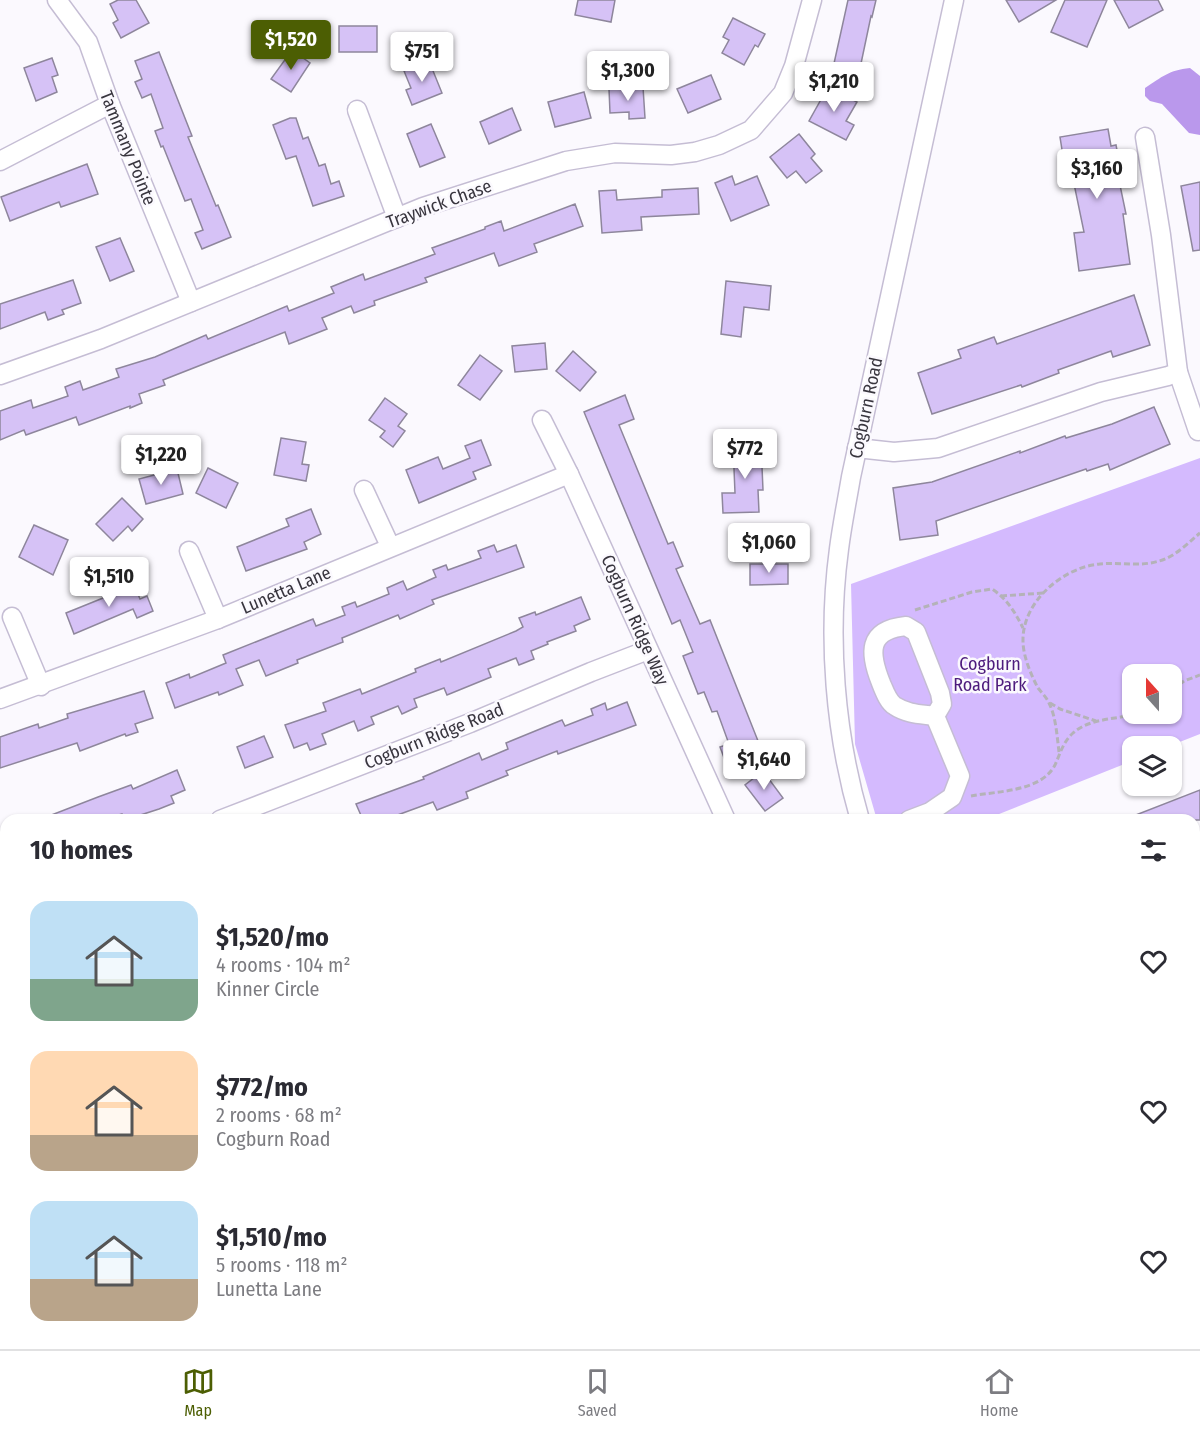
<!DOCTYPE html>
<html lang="en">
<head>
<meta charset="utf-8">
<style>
  :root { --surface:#fff; --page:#f2f2f3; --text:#2b2b33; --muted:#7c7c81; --line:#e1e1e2; --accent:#4c5e03 }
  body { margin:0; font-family:"Fira Sans Condensed",sans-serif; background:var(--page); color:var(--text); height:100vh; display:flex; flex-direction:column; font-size:22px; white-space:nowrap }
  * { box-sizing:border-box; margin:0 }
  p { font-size:20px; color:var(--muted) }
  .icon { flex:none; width:33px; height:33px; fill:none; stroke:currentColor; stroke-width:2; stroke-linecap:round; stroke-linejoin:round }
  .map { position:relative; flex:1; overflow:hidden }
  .panel { position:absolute; left:0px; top:814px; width:1200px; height:536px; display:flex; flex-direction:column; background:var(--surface); border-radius:18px 18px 0 0; box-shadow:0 2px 4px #0004 }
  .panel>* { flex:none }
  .needle { width:39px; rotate:339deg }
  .tools { position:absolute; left:1122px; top:664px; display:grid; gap:12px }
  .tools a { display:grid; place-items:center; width:60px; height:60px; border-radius:12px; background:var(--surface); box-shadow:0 2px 4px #0004; font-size:30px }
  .price { position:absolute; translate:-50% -51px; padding:0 14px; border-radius:6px; background:#fff; color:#222; font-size:20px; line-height:39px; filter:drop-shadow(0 2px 3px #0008) }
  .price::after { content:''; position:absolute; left:50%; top:36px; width:18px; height:14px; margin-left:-9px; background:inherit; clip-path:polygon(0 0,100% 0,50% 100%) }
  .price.on { background:var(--accent); color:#fff }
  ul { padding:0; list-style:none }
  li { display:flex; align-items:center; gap:18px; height:150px; padding:0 30px }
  li span { display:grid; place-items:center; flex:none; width:168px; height:120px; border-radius:18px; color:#555 }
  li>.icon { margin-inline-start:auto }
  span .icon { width:72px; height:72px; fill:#fffc; stroke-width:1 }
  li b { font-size:26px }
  h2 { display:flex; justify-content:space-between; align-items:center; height:72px; padding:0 30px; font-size:26px }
  .tab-bar { display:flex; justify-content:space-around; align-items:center; height:84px; border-top:2px solid var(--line); background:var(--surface); font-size:16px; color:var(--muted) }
  .tab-bar a { display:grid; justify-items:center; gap:3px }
  .tab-bar .on { color:var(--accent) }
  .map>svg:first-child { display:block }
</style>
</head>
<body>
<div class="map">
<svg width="1200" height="1349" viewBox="0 0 1200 1349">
  <rect width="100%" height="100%" fill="#fbf9fe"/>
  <g fill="#d4bafe" fill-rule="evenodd">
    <path d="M1200 458V734L1167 747H1132V761L984 820H877L855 744 851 584ZM1132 675H1172V714H1132Z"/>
    <path d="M6 1014V1344H175L177 1349H0V1016Z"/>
  </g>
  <path fill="#ba98ec" d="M1190 68 1200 76V135L1189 133 1162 104 1150 101 1145 96V88C1162 77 1169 70 1190 68Z"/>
  <g fill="#d6c2f6" stroke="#8e869c" stroke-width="1.5">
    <path d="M118 0H136L149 23 121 38 113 23 118 20 110 4Z"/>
    <path d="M578 0H615L611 22 575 15Z"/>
    <path d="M848 0H876L872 17 871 16 859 73 833 68Z"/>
    <path d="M1006 0H1056L1019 22Z"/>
    <path d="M1065 0H1107L1087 47 1051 32Z"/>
    <path d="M1114 0H1158L1163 10 1129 28Z"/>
    <path d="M733 18 765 34 758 47 755 45 744 65 722 53 729 40 723 37Z"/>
    <rect x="339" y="26" width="38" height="26"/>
    <path d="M292 50 310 63 291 92 271 79Z"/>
    <path d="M159 52 192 136 188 137 216 206 218 205 231 237 202 249 195 233 203 230 191 199 185 201 163 146 161 147 155 131 163 128 151 94 142 98 135 82 142 79 135 61Z"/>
    <path d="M52 58 58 75 52 77 57 92 36 101 24 68Z"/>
    <path d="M429 61 442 93 412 105 406 90 411 88 404 71Z"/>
    <path d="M711 75 721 99 688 113 677 89Z"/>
    <path d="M643 87 645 118 629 119V112L610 113 609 89Z"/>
    <path d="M828 87 857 102 846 121 854 125 846 140 809 121Z"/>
    <path d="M584 92 591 118 555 127 548 102Z"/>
    <path d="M512 108 521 130 489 144 480 122Z"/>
    <path d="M290 118H296L303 139 308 137 319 166 325 164 331 184 339 181 344 196 313 206 296 156 286 159 273 125Z"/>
    <path d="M431 124 445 157 420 167 407 134Z"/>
    <path d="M1108 129 1111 146 1116 145 1120 166H1116L1126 214H1123L1130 264 1079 271 1074 233 1084 232 1072 174 1066 175 1060 137Z"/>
    <path d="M799 134 815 154 811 158 822 171 806 183 796 171 787 178 770 157Z"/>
    <path d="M87 164 98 194 61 207 59 202 10 221 1 197Z"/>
    <path d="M732 176 735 185 757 176 769 205 731 221 715 183Z"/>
    <path d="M1200 182V250L1193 251 1181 186Z"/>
    <path d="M698 188 699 214 641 217 642 230 602 233 599 191 616 190 617 200 662 197V190Z"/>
    <path d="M575 204 583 226 534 244 537 252 499 266 494 253 425 278 427 282 374 301 375 305 354 313 351 306 322 318 327 329 289 344 285 332 163 380 165 385 139 394 142 403 130 408V406L79 425 76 417 26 435 24 430 0 440V411L31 400 33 408 68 396 65 387 80 381 83 390 119 377 116 369 155 357 206 335 208 339 287 306 289 311 334 293 331 287 363 274 365 280 435 254 432 248 485 229V227L501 221 504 231Z"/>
    <path d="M120 238 134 271 110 281 96 247Z"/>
    <path d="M73 280 81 303 62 310 64 314 48 320 45 312 0 329V304Z"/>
    <path d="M726 281 771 286 769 310 744 307 741 337 721 334Z"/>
    <path d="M1134 295 1150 345 1113 357 1111 351 1058 370 1059 373 1022 387 1021 385 932 414 918 373 961 358 958 350 994 337 997 344Z"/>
    <path d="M545 343 547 369 515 372 512 346Z"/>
    <path d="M573 351 596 372 580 391 556 371Z"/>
    <path d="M480 355 502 371 480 400 458 385Z"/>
    <path d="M625 395 634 419 619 425 668 544 673 542 683 566 676 569 700 624 710 620 762 751 726 763 720 747 729 744 717 711 712 712 704 692 698 694 683 656 693 652 680 620 672 624 584 412Z"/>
    <path d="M385 398 407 414 398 426 405 431 393 447 380 437 385 431 369 420Z"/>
    <path d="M1154 407 1170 444 1110 470 1108 464 1087 471 1086 469 936 521 938 535 900 540 893 488 932 482 1020 451V453L1065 436 1066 438 1112 424Z"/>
    <path d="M281 438 306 442 302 464 309 465 306 481 274 475Z"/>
    <path d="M481 440 491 465 473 472 476 479 419 503 406 470 438 457 443 469 470 458 465 446Z"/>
    <path d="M761 444 763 490H758L759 512 723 513 722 493H735L733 445Z"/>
    <path d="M208 468 238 483 226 508 196 493Z"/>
    <path d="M177 469 183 494 146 504 139 479Z"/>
    <path d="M122 498 143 519 132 531 128 526 113 541 96 524Z"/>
    <path d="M311 509 321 534 304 542 307 549 246 571 237 547 289 526 286 519Z"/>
    <path d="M34 525 68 540 53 575 19 557Z"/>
    <path d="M494 545 497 552 516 545 524 567 432 600 434 604 400 619 398 615 342 638 343 642 297 660 298 663 266 676 259 660 236 669 243 685 219 695 218 692 175 708 166 683 189 674 190 678 226 663 223 655 313 619 316 626 345 615 342 607 355 602 357 607 389 594 387 588 403 581 407 590 436 577 433 570 446 565 448 570 481 558 478 551Z"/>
    <path d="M750 564H788V584L750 585Z"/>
    <path d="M123 584 124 588 134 584 140 599 147 596 153 611 137 618 133 609 74 634 66 613 108 596 106 591Z"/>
    <path d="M581 597 590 619 574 626 576 631 547 642 548 644 531 651 534 659 519 665 516 658 488 669 491 677 447 695 444 688 414 699 417 707 402 714 398 706 371 717 374 724 358 731 354 721 322 734 326 744 310 750 307 743 294 748 285 725 326 711 323 703 360 689 362 694 416 672 415 669 440 659 441 662 516 631 523 627 519 618 535 612 536 615Z"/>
    <path d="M144 691 153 718 135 724 138 732 126 736 125 734 80 751 77 743 0 768V737L38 724 39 728 68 718 67 714Z"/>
    <path d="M627 702 636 725 558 754 557 751 506 771 508 775 466 792 468 798 437 810 433 802 384 820H363L356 804 424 779 423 777 479 753 482 760 508 749 506 743 562 720 565 726 593 715 591 709 605 703 607 710Z"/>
    <path d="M264 736 273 757 245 768 237 747Z"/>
    <path d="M177 770 185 790 171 796 174 803 159 809 125 820 122 814 103 820H41V819L98 797 131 785 133 789Z"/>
    <path d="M763 771 783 798 765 811 745 785Z"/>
    <path d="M1200 790V820H1123Z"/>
  </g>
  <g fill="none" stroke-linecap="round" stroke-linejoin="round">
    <g stroke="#c5bdd4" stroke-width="21">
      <g id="minor">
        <path d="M57 0 88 42 110 104 191 302"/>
        <path d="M357 110 397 218"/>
        <path d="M0 161 110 104"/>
        <path d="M1178 372 1198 431"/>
        <path d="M0 375 101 339 423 207 566 161 615 153 671 155 695 152 719 145 751 130 783 93 794 66 812 0"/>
        <path d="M542 420 569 474 726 820"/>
        <path d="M857 448 894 452 938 448 1101 392 1168 376 1178 372 1161 235 1145 137"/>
        <path d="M364 490 390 546"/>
        <path d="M189 551 218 619"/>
        <path d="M12 617 41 686"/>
        <path d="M906 626 916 632 940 693 942 704 935 716C921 714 907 714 895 706 888 702 884 690 881 683 869 653 867 630 906 626Z"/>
        <path d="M0 699 218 619 569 474"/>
        <path d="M220 820 470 723 591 672 648 650"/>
        <path d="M860 820C835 734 827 638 839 549 842 525 847 501 851 477L954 0"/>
        <path d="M909 820 930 812 952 797 960 776 935 716"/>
        <path d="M0 901 6 899"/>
        <path d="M1194 976 1200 982"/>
        <path d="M1194 1042 1200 1045"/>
        <path d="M1194 1156 1200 1153"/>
        <path d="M1194 1218 1200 1234"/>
        <path d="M1194 1297 1200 1295"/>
        <path d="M190 1344 192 1349"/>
        <path d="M438 1344 441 1349"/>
        <path d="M777 1344 779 1349"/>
        <path d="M1008 1344 1011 1349"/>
        <path d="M1058 1344 1061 1349"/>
        <path d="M1108 1344 1114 1349"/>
        <path d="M1167 1344 1173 1349"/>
        <path d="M352 1349 360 1344"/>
        <path d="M976 1349 989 1344"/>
      </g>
    </g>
    <g stroke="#d7d7d8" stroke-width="26">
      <g id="major">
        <path d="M1194 1058 1200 1055"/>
        <path d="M1194 1080 1200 1077"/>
        <path d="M1194 1103 1200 1106"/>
        <path d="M515 1349 524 1344"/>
      </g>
    </g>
    <g stroke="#b4b2b8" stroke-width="3" stroke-dasharray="6 3" stroke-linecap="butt">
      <path d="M1001 596 1044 593"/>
      <path d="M915 610 972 592 992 589C1007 599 1015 612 1023 628"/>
      <path d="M1172 690 1184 681 1200 675"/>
      <path d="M1050 703 1060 709 1096 721"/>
      <path d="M1059 752C1057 736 1056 717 1049 703 1047 698 1042 693 1038 688 1031 675 1023 656 1023 641 1022 602 1063 567 1100 564 1120 562 1140 567 1159 561 1175 557 1188 543 1200 533"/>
      <path d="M971 796C997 791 1041 792 1055 765 1060 754 1063 742 1073 733 1090 718 1114 720 1134 714"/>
    </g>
    <use href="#minor" stroke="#fff" stroke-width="18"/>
    <use href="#major" stroke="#dccdf3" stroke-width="22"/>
  </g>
  <g text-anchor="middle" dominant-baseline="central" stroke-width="5" stroke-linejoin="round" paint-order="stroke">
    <g font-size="18" fill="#38353e" stroke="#fbf9fe">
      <text transform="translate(128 148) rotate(68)">Tammany Pointe</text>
      <text transform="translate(439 204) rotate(-20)">Traywick Chase</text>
      <text transform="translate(866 408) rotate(-78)">Cogburn Road</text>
      <text transform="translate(286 590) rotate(-23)">Lunetta Lane</text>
      <text transform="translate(635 620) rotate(66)">Cogburn Ridge Way</text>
      <text transform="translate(434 736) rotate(-22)">Cogburn Ridge Road</text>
    </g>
    <g font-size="18" fill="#4d1b7d" stroke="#fbf9fe">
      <text x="990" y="664">Cogburn<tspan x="990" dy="21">Road Park</tspan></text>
    </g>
  </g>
</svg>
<div class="tools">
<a><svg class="needle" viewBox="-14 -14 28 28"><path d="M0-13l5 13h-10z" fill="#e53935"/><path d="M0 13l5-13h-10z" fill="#7c7c81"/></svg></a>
<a><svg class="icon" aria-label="layers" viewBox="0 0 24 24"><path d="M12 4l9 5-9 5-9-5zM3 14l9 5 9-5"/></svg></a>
</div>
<b class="price on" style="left:291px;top:71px">$1,520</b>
<b class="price" style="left:422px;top:83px">$751</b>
<b class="price" style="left:628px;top:102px">$1,300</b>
<b class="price" style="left:834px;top:113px">$1,210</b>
<b class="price" style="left:1097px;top:200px">$3,160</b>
<b class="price" style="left:745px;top:480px">$772</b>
<b class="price" style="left:161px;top:486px">$1,220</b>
<b class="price" style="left:769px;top:574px">$1,060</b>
<b class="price" style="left:109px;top:608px">$1,510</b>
<b class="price" style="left:764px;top:791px">$1,640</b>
<section class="panel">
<h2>10 homes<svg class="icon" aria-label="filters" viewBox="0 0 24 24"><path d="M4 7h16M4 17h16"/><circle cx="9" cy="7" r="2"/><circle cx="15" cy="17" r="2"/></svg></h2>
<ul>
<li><span style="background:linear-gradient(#bfe0f5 65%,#7fa58c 0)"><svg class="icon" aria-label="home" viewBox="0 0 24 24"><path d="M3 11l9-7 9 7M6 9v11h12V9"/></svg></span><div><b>$1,520/mo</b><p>4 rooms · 104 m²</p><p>Kinner Circle</p></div><svg class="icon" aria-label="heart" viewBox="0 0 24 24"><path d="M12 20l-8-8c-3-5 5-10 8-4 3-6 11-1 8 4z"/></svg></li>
<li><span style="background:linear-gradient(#ffd9b3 70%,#b9a48a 0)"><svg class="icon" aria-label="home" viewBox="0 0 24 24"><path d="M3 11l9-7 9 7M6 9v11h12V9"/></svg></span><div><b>$772/mo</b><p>2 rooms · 68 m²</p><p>Cogburn Road</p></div><svg class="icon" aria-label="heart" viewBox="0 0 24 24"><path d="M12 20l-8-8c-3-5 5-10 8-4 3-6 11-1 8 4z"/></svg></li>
<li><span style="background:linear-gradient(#bfe0f5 65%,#b9a48a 0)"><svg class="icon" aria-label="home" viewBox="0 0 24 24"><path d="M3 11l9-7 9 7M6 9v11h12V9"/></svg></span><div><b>$1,510/mo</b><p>5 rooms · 118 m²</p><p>Lunetta Lane</p></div><svg class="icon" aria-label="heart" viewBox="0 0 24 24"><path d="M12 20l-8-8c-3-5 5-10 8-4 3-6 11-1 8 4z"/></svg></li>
</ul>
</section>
</div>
<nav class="tab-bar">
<a class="on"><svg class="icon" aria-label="map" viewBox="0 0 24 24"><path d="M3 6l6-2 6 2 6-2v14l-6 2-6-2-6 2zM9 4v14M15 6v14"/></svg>Map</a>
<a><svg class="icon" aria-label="saved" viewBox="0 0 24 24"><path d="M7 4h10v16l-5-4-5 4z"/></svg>Saved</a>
<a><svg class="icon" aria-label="home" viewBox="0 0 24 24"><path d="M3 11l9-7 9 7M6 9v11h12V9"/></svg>Home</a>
</nav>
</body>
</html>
